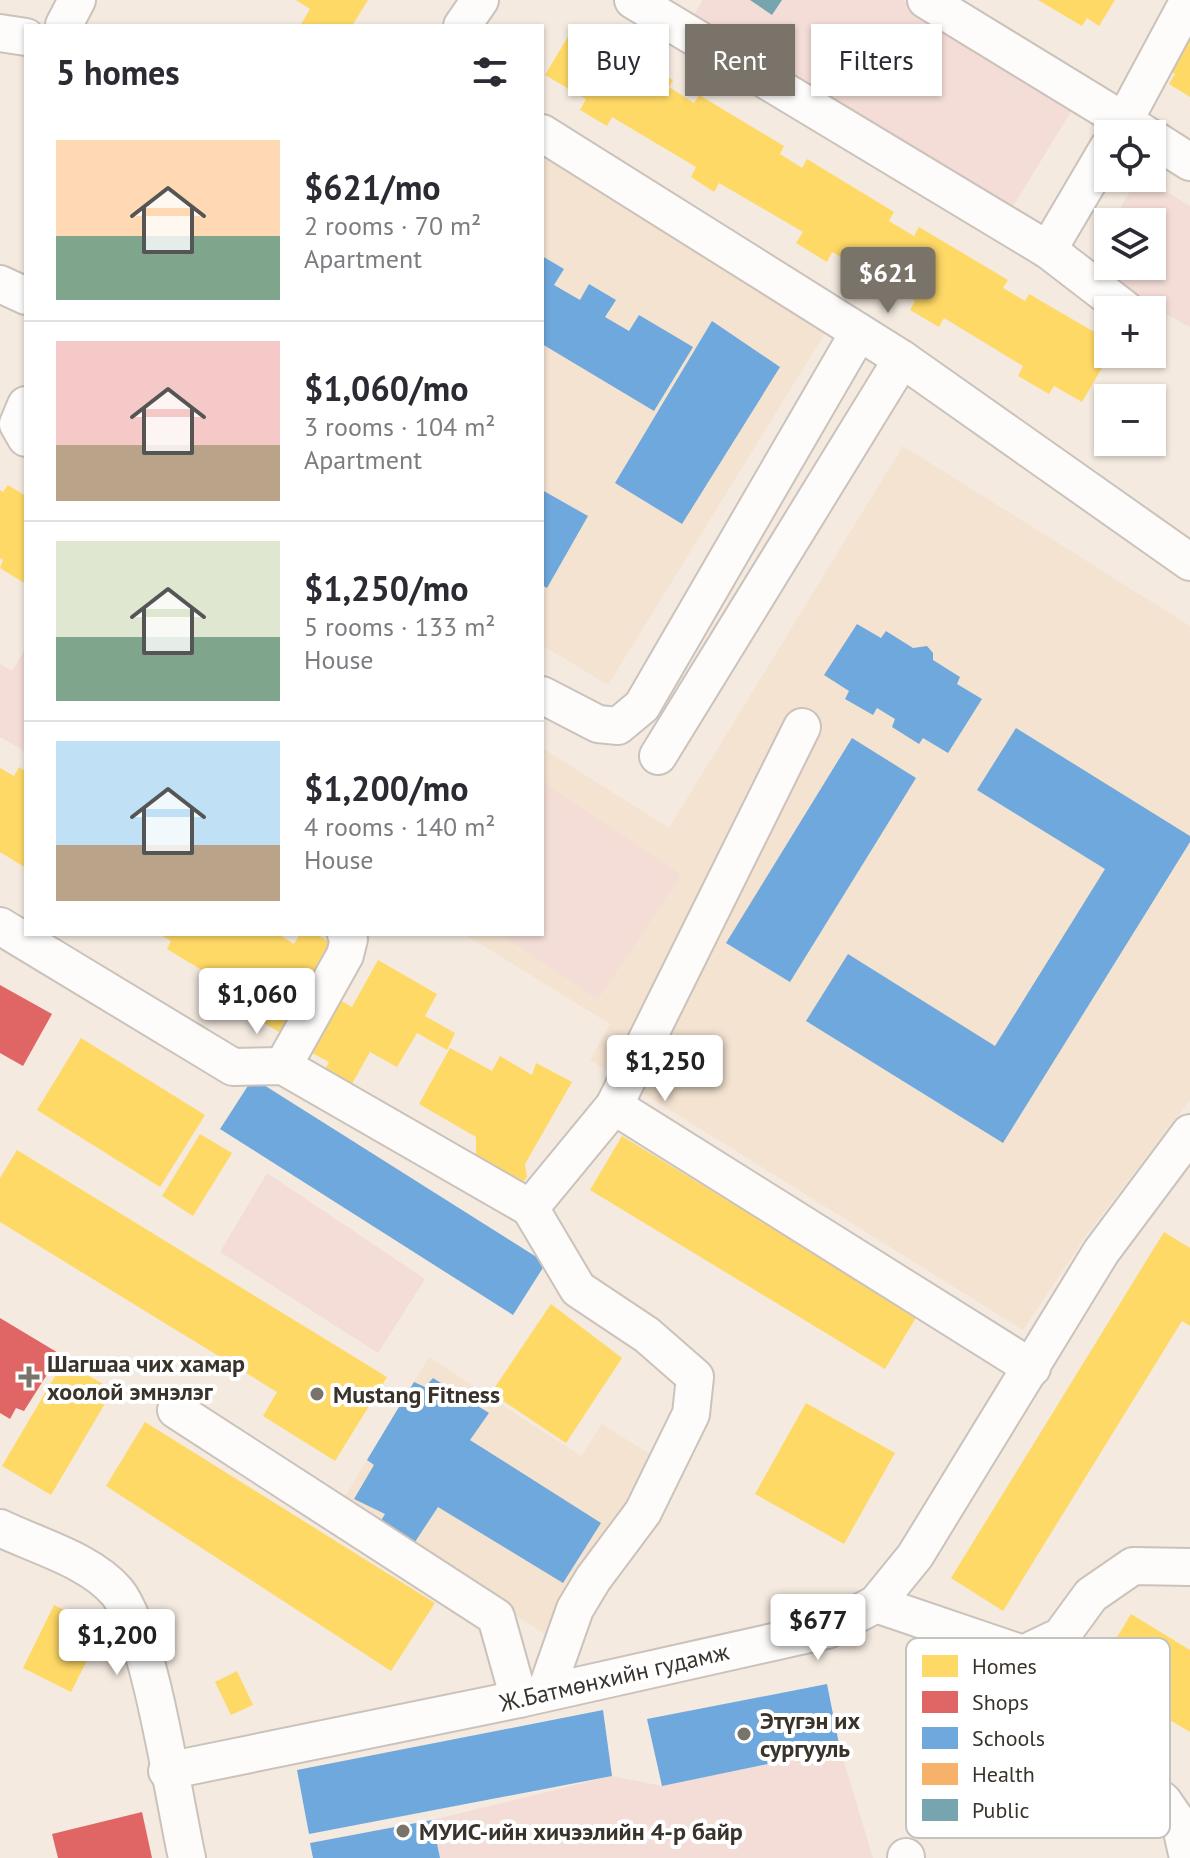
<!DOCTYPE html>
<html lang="en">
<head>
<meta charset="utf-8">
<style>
  :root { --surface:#fff; --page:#f7f7f7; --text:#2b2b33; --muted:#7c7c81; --line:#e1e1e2; --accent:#7a736a }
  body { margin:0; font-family:"PT Sans",sans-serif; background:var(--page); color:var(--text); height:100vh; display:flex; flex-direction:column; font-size:30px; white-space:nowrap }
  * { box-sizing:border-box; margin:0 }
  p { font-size:26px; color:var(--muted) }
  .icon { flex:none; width:44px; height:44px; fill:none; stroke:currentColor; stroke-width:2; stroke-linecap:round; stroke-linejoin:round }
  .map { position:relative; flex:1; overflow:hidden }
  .sheet { position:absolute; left:24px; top:24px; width:520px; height:912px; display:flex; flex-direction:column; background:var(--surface); border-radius:0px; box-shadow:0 2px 6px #0004 }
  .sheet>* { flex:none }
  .hud { position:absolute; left:568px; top:24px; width:502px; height:72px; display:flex; gap:16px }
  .fabs { position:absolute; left:1094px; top:120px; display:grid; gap:16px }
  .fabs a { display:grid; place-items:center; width:72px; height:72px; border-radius:0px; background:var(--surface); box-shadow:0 2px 6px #0004; font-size:40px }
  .price { position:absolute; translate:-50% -68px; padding:0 18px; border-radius:8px; background:#fff; color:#222; font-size:26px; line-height:52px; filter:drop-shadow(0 2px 4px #0008) }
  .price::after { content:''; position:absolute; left:50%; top:48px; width:24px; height:18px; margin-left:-12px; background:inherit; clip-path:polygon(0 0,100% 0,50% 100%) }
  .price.current { background:var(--accent); color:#fff }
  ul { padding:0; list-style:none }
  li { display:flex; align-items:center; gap:24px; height:200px; padding:0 32px }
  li+li { border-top:2px solid var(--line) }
  li span { display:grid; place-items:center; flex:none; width:224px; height:160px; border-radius:0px; color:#555 }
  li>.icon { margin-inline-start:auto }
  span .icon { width:96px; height:96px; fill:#fffc; stroke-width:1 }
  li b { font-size:34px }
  h2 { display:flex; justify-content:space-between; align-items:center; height:96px; padding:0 32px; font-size:34px }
  .pill { padding:0 28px; border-radius:0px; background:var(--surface); box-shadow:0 2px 6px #0004; font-size:28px; line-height:72px }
  .pill.current { background:var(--accent); color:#fff }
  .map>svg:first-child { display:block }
</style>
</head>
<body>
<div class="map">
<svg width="1190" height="1858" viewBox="0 0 1190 1858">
  <rect width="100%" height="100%" fill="#f4eae0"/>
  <g fill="#f4e3d1">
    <path d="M542 154 827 330 608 685 542 645Z"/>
    <path d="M903 446 1190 626V1100L1088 1233 1023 1330 590 1060 610 1024 464 934H542V748L669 828Z"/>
    <path d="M429 1357 581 1456 602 1424 670 1467 554 1640 341 1503Z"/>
  </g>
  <g fill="#f3ddd6">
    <path d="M703 0H902L1075 105 1009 213 690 21Z"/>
    <path d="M1138 178H1144L1190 206V327C1156 307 1078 278 1108 228V266H1152V222H1112Z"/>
    <path d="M26 648V752L0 737V664L12 671Z"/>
    <path d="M542 782 681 875 598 999 501 934H542Z"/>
    <path d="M267 1173 425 1279 378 1353 220 1252Z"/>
    <path d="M840 1749 873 1858H440L432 1820 612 1776 662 1786Z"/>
  </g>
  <g fill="#ffd966">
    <path d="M296 0H368L352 26H300L310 9Z"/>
    <path d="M1038 0H1115L1099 26 1087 18 1082 26Z"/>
    <path d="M1190 25V97L1169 84 1175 74 1164 67Z"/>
    <path d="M572 30 586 39 591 30 673 80 669 87 694 103 699 95 784 146 780 154 802 168 807 159 894 212 889 221 914 236 919 227 1008 280 1003 288 1025 301 1029 294 1108 340 1110 354 1082 402 1054 386 1049 394 1018 376 1023 366 944 318 939 327 910 310 915 301 832 252 827 262 796 243 803 232 719 183 714 192 691 177 696 167 612 117 607 126 580 110 586 99 545 75Z"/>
    <path d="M8 485 26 496V584L0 568 3 560 0 558V490L3 492Z"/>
    <path d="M19 767 26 772V868L0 852V768L14 776Z"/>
    <path d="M159 934H278L294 944 300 934H316L331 943 279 1032 251 1015 258 1004 167 949 171 941Z"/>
    <path d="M378 960 437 994 425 1016 455 1033 447 1050 417 1033 397 1067 370 1052 349 1089 322 1074 329 1062 310 1052 340 1000 352 1007Z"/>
    <path d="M81 1038 205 1115 160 1187 37 1110Z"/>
    <path d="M450 1048 492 1071 500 1056 532 1075 536 1063 572 1082 525 1164 527 1177 519 1187 476 1171V1137L419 1104Z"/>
    <path d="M200 1134 232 1153 193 1216 162 1196Z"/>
    <path d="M622 1136 917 1316 885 1369 590 1190Z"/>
    <path d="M17 1150 387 1377 335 1461 263 1416 277 1392 0 1222V1178Z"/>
    <path d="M1164 1232 1190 1248V1326L1182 1321 1003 1611 951 1578Z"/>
    <path d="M551 1304 622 1358 566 1443 491 1393Z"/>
    <path d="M64 1361 113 1390 51 1495 2 1466Z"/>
    <path d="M806 1403 895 1453 844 1544 755 1494Z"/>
    <path d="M145 1422 435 1603 391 1671 106 1486Z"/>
    <path d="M54 1605 103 1629 71 1692 23 1668Z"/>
    <path d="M1131 1614 1190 1650V1732L1094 1675Z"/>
    <path d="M237 1671 253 1705 231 1715 215 1682Z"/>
  </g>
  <g fill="#e06666">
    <path d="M0 985 52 1014 23 1066 0 1053Z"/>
    <path d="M0 1318 60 1354 24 1411 16 1408 10 1419 0 1413Z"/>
    <path d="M142 1812 152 1858H58L52 1834Z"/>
  </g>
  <g fill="#6fa8dc">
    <path d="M542 256 564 269 554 285 580 300 589 284 616 300 605 317 629 331 639 315 693 347 654 411 542 344Z"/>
    <path d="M712 321 780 367 682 524 615 483Z"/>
    <path d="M542 490 588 516 547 588 542 585Z"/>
    <path d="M857 624 881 638 886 631 913 648 927 646 933 653V660L960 677 957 684 982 699 948 753 923 738 919 744 892 727 895 719 877 708 873 715 845 699 849 691 824 675Z"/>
    <path d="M1016 728 1190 836V842L1003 1143 806 1021 848 954 995 1046 1105 869 977 790Z"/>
    <path d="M852 738 916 778 790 982 726 943Z"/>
    <path d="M253 1078 546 1263 513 1315 220 1129Z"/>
    <path d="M433 1378 489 1413 470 1440 601 1523 563 1583 438 1507 411 1548 376 1529 385 1514 354 1499 374 1465 367 1460 414 1382 425 1387Z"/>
    <path d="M827 1684 840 1749 662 1786 647 1719Z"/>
    <path d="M603 1710 612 1776 309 1834 297 1770Z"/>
    <path d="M432 1820 440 1858H313L310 1843Z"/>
  </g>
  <path fill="#76a5af" d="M750 0H782L772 15Z"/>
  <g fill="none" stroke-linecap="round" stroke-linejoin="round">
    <g stroke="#cac2bb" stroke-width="40">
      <g id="minor">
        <path d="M633 0 1048 250 1126 310"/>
        <path d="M926 0 1124 121 1116 134"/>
        <path d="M64 25 77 0"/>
        <path d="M462 26 480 0"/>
        <path d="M0 33 26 37"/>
        <path d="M542 133 902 359 1190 562"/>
        <path d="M1145 134 1124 121 1189 0"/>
        <path d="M1152 138 1190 162"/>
        <path d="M1048 250 1108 148"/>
        <path d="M0 284 26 296"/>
        <path d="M26 405 18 424 26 438"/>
        <path d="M542 695 598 724 618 726 642 706 859 332"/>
        <path d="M658 756 902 359"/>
        <path d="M0 926 233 1067 283 1066 530 1208 614 1106 1032 1368"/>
        <path d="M283 1066 345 955 349 939 346 934"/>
        <path d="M614 1106 802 727"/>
        <path d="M530 1208 578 1289 647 1335 695 1377 691 1414 643 1512 593 1579 575 1609 546 1691"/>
        <path d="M176 1410 496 1617 519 1699"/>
        <path d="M0 1528C37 1546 90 1560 117 1592 150 1632 174 1800 187 1858"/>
        <path d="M876 1604 1023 1654 1061 1636 1091 1595 1133 1566 1190 1567"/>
        <path d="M1023 1654 1067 1724 1163 1801 1181 1827 1188 1858"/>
        <path d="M167 1771 519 1699 827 1630 876 1604 915 1556 1101 1252 1190 1133"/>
        <path d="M906 1857V1858"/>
      </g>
    </g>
    <use href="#minor" stroke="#fdfcfa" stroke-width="36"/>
  </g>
  <g fill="#7a736a" stroke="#fff" stroke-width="3">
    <path d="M25 1365h8v8h8v8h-8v8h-8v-8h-8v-8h8z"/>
    <circle cx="317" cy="1394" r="8"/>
    <circle cx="744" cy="1734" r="8"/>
    <circle cx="403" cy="1831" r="8"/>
  </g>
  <g text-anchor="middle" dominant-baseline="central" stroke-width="8" stroke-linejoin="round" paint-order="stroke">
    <g font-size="24" font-weight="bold" fill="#39332b" stroke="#fff" text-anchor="start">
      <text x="47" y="1363">Шагшаа чих хамар<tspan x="47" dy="28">хоолой эмнэлэг</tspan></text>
      <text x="333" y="1394">Mustang Fitness</text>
      <text x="760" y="1720">Этүгэн их<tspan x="760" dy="28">сургууль</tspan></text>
      <text x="419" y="1831">МУИС-ийн хичээлийн 4-р байр</text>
    </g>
    <g font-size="24" fill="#39332b" stroke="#fff">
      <text transform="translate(614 1677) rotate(-13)">Ж.Батмөнхийн гудамж</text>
    </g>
  </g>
  <rect x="906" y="1638" width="264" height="200" rx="12" fill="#fff" stroke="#c4c2bf" stroke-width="2"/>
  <rect x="922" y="1655" width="36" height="22" fill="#ffd966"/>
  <rect x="922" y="1691" width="36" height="22" fill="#e06666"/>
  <rect x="922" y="1727" width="36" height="22" fill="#6fa8dc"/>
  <rect x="922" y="1763" width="36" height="22" fill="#f6b26b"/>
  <rect x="922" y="1799" width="36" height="22" fill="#76a5af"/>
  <g font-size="22" fill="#39332b">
    <text x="972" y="1674">Homes</text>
    <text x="972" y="1710">Shops</text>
    <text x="972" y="1746">Schools</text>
    <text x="972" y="1782">Health</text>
    <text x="972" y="1818">Public</text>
  </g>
</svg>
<div class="fabs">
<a><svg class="icon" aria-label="locate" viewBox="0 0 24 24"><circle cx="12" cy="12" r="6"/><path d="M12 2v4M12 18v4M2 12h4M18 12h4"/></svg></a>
<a><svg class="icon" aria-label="layers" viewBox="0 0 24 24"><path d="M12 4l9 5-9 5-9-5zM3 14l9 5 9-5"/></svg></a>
<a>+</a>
<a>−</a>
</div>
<b class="price current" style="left:888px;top:315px">$621</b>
<b class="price" style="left:257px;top:1036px">$1,060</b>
<b class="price" style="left:665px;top:1103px">$1,250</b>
<b class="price" style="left:818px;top:1662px">$677</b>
<b class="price" style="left:117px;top:1677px">$1,200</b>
<div class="hud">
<a class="pill">Buy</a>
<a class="pill current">Rent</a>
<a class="pill">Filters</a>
</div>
<section class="sheet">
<h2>5 homes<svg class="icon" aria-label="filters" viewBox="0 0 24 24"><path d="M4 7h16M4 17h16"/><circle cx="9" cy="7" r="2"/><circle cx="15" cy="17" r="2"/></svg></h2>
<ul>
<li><span style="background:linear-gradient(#ffd9b3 60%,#7fa58c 0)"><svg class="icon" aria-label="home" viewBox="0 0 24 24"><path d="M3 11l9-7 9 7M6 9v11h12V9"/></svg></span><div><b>$621/mo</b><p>2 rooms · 70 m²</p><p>Apartment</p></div></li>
<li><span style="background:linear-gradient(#f6c9c9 65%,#b9a48a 0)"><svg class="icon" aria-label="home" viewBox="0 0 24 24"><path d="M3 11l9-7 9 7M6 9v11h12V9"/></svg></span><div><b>$1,060/mo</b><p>3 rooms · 104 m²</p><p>Apartment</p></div></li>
<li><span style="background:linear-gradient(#dfe7d0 60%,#7fa58c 0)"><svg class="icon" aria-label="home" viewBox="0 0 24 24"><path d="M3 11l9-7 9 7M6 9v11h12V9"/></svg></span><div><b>$1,250/mo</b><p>5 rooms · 133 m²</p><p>House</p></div></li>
<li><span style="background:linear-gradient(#bfe0f5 65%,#b9a48a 0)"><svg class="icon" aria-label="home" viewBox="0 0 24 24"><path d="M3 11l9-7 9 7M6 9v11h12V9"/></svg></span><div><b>$1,200/mo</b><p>4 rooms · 140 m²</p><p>House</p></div></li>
</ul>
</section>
</div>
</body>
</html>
